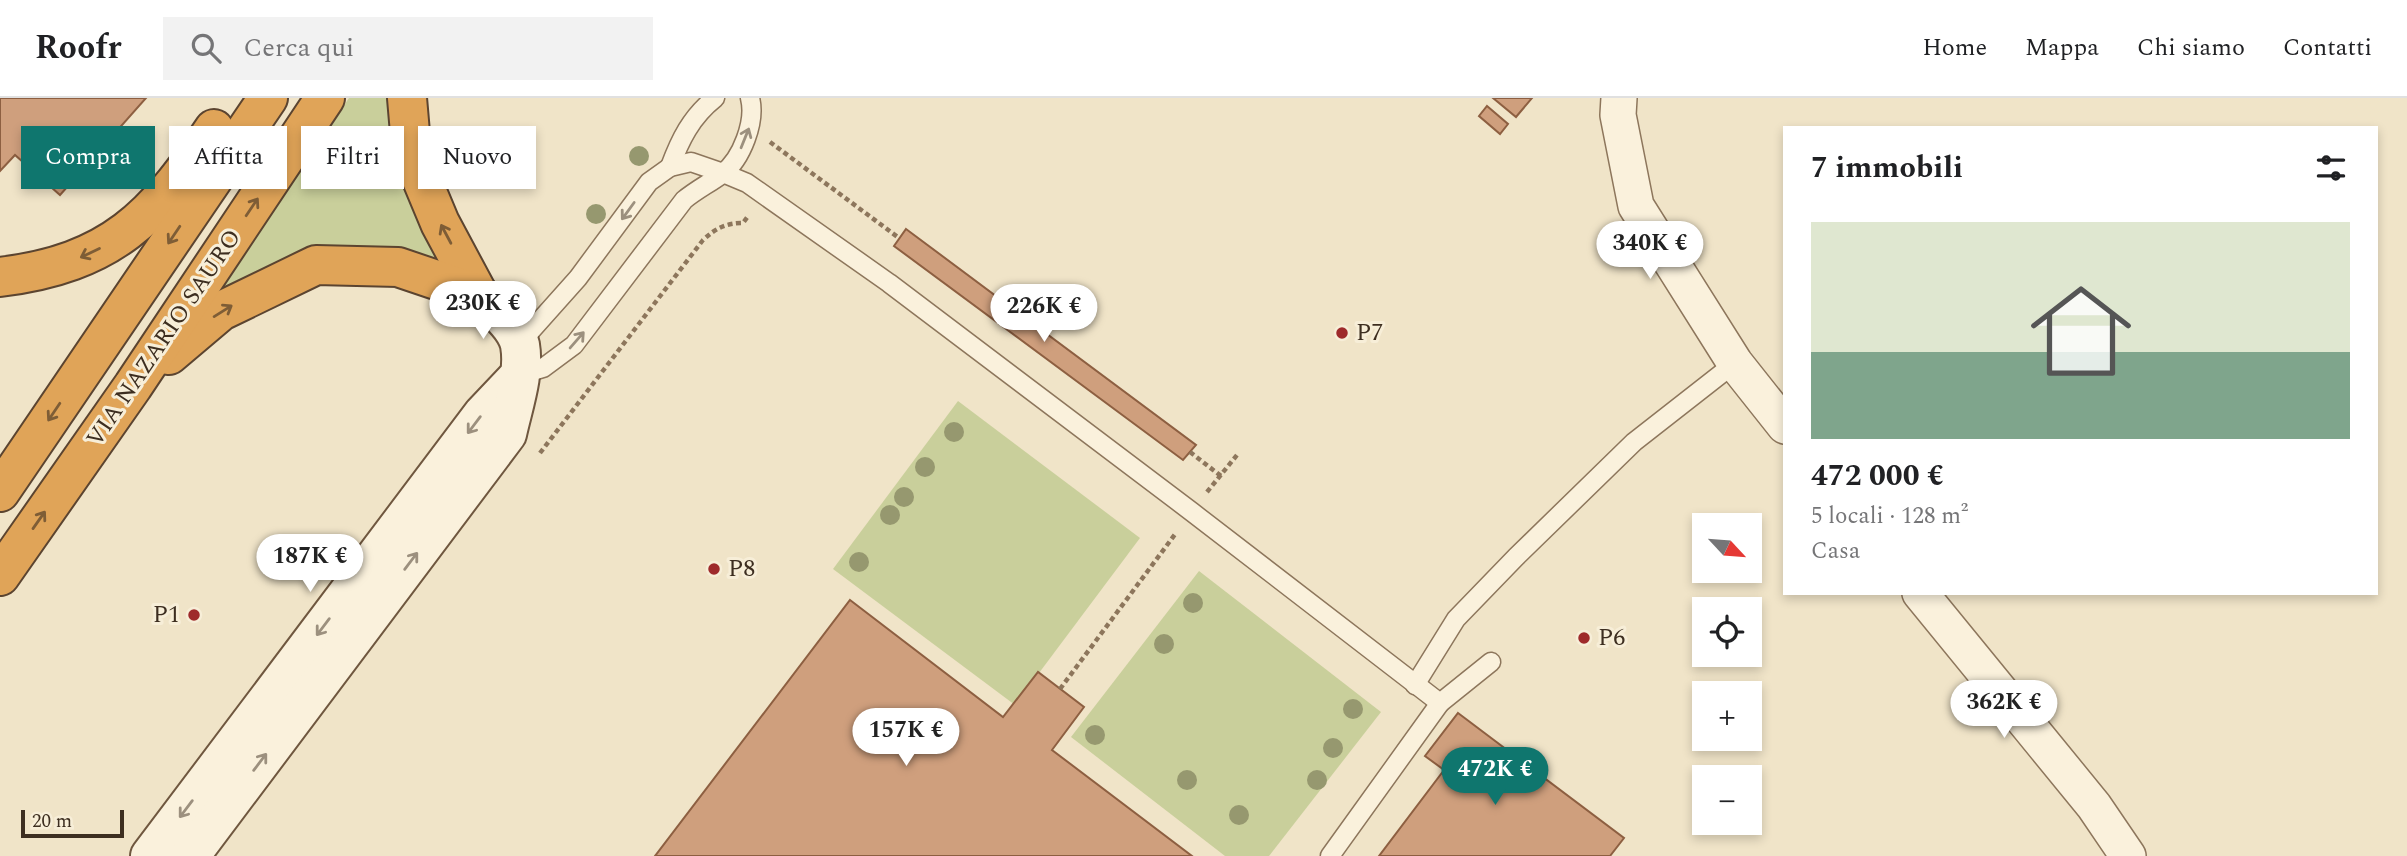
<!DOCTYPE html>
<html lang="it">
<head>
<meta charset="utf-8">
<style>
  :root { --surface:#fff; --page:#f2f2f2; --text:#202124; --muted:#757577; --line:#e0e0e0; --accent:#0f766e }
  body { margin:0; font-family:Spectral,serif; background:var(--page); color:var(--text); height:100vh; display:flex; flex-direction:column; font-size:26px; white-space:nowrap }
  * { box-sizing:border-box; margin:0 }
  p { font-size:23px; color:var(--muted) }
  .icon { flex:none; width:38px; height:38px; fill:none; stroke:currentColor; stroke-width:2; stroke-linecap:round; stroke-linejoin:round }
  .map { position:relative; flex:1; overflow:hidden }
  .sheet { position:absolute; left:1783px; top:28px; width:595px; height:469px; display:flex; flex-direction:column; background:var(--surface); border-radius:0px; box-shadow:0 4px 10px #0003 }
  .sheet>* { flex:none }
  .hud { position:absolute; left:21px; top:28px; width:665px; height:63px; display:flex; gap:14px }
  .needle { width:46px; rotate:116deg }
  .controls { position:absolute; left:1692px; top:415px; display:grid; gap:14px }
  .controls a { display:grid; place-items:center; width:70px; height:70px; border-radius:0px; background:var(--surface); box-shadow:0 4px 10px #0003; font-size:35px }
  .scale { position:absolute; left:21px; bottom:18px; width:103px; box-sizing:border-box; padding-left:7px; border:4px solid #3d2e20; border-top:0; font-size:19px; line-height:24px; white-space:nowrap; color:#3d2e20; -webkit-text-stroke:5px #f7eed8; paint-order:stroke }
  .price { position:absolute; translate:-50% -60px; padding:0 16px; border-radius:24px; background:#fff; color:#222; font-size:23px; line-height:46px; filter:drop-shadow(0 2px 4px #0008) }
  .price::after { content:''; position:absolute; left:50%; top:42px; width:21px; height:16px; margin-left:-10px; background:inherit; clip-path:polygon(0 0,100% 0,50% 100%) }
  .price.current { background:var(--accent); color:#fff }
  ul { padding:0; list-style:none }
  li { display:grid; align-content:center; gap:14px; height:371px; padding:0 28px }
  li+li { border-top:2px solid var(--line) }
  li span { display:grid; place-items:center; height:217px; border-radius:0px; color:#555 }
  li>.icon { margin-inline-start:auto }
  span .icon { width:126px; height:126px; fill:#fffc; stroke-width:1 }
  li b { font-size:30px }
  h2 { display:flex; justify-content:space-between; align-items:center; height:84px; padding:0 28px; font-size:30px }
  .tag { padding:0 24px; border-radius:0px; background:var(--surface); box-shadow:0 4px 10px #0003; font-size:24px; line-height:63px }
  .tag.current { background:var(--accent); color:#fff }
  header { display:flex; align-items:center; gap:42px; box-sizing:border-box; height:98px; padding:0 35px; background:var(--surface); border-bottom:2px solid var(--line) }
  header strong { font-size:33px }
  nav { display:flex; gap:38px; margin-inline-start:auto; font-size:24px }
  .search { width:490px; height:63px; background:var(--page); display:flex; align-items:center; gap:18px; box-sizing:border-box; padding:0 24px; border-radius:0px; color:var(--muted); font-size:26px }
  .map>svg:first-child { display:block }
</style>
</head>
<body>
<header>
<strong>Roofr</strong>
<div class="search"><svg class="icon" aria-label="search" viewBox="0 0 24 24"><circle cx="10" cy="10" r="6"/><path d="M15 15l6 6"/></svg>Cerca qui</div>
<nav><a>Home</a><a>Mappa</a><a>Chi siamo</a><a>Contatti</a></nav>
</header>
<div class="map">
<svg width="2407" height="758" viewBox="0 0 2407 758">
  <rect width="100%" height="100%" fill="#f0e4c8"/>
  <g fill="#c9cf9b">
    <path d="M349 0H397L459 174 368 149 210 206Z"/>
    <path d="M958 303 1140 440 1015 607 833 471Z"/>
    <path d="M1199 473 1381 614 1269 758H1225L1071 639Z"/>
  </g>
  <g fill="#cf9f7d" stroke="#8d5f41" stroke-width="2">
    <path d="M0 0H146L60 97 15 57 0 73Z"/>
    <path d="M1493 0H1532L1516 19Z"/>
    <path d="M1487 8 1508 26 1500 36 1479 18Z"/>
    <path d="M906 131 1196 347 1183 362 894 148Z"/>
    <path d="M850 502 1003 619 1038 574 1084 609 1052 652 1192 758H655Z"/>
    <path d="M1458 615 1624 740 1610 758H1379L1444 672 1425 658Z"/>
  </g>
  <g fill="none" stroke-linecap="round" stroke-linejoin="round">
    <g stroke="#8d765c" stroke-width="21">
      <g id="lane">
        <path d="M670 69C680 42 691 19 715 0"/>
        <path d="M520 245 578 180 649 84 670 69 691 64 723 75 747 85 889 185 1192 414 1440 605 1491 564"/>
        <path d="M520 277 543 270 574 247 684 102C696 92 710 85 722 76 742 61 756 23 750 0"/>
        <path d="M1415 587 1456 521 1516 459 1634 344 1735 265"/>
        <path d="M1330 758 1440 605"/>
      </g>
    </g>
    <g stroke="#8d765c" stroke-width="38">
      <g id="street">
        <path d="M1619 0 1618 17 1636 108 1735 265 1785 328"/>
        <path d="M1920 495 2094 708 2128 758"/>
      </g>
    </g>
    <g stroke="#6f573f" stroke-width="42">
      <g id="secondary">
        <path d="M150 758 483 316 519 278"/>
        <path d="M190 758 507 336C513 308 525 276 520 247 516 227 492 209 478 196"/>
      </g>
    </g>
    <g stroke="#5b4430" stroke-width="42">
      <g id="highway">
        <path d="M407 0 412 58 440 125 478 196"/>
        <path d="M0 179C112 165 154 120 214 31"/>
        <path d="M169 257 221 213 316 167 398 169 478 196"/>
        <path d="M0 394 268 0"/>
        <path d="M0 478 133 288 325 0"/>
      </g>
    </g>
    <g stroke="#8d765c" stroke-width="4.5" stroke-dasharray="5 3.5" stroke-linecap="butt">
      <path d="M770 44 899 140"/>
      <path d="M1190 354 1221 378"/>
      <path d="M540 355 703 142C716 130 726 125 743 125L749 117"/>
      <path d="M1207 394 1237 357"/>
      <path d="M1060 591 1176 435"/>
    </g>
    <use href="#lane" stroke="#faf1dc" stroke-width="18"/>
    <use href="#street" stroke="#faf1dc" stroke-width="35"/>
    <use href="#secondary" stroke="#faf1dc" stroke-width="38"/>
    <use href="#highway" stroke="#e0a458" stroke-width="38"/>
  </g>
  <g fill="#96986f">
    <circle cx="639" cy="58" r="10"/>
    <circle cx="596" cy="116" r="10"/>
    <circle cx="954" cy="334" r="10"/>
    <circle cx="925" cy="369" r="10"/>
    <circle cx="904" cy="399" r="10"/>
    <circle cx="890" cy="417" r="10"/>
    <circle cx="859" cy="464" r="10"/>
    <circle cx="1193" cy="505" r="10"/>
    <circle cx="1164" cy="546" r="10"/>
    <circle cx="1353" cy="611" r="10"/>
    <circle cx="1095" cy="637" r="10"/>
    <circle cx="1333" cy="650" r="10"/>
    <circle cx="1187" cy="682" r="10"/>
    <circle cx="1317" cy="682" r="10"/>
    <circle cx="1239" cy="717" r="10"/>
  </g>
  <defs><path id="oneway-shaft" d="M-6 0H5M1.5-3L5.5 0L1.5 3" fill="none" stroke-width="1.6" stroke-linecap="round" stroke-linejoin="round" transform="scale(1.75)"/></defs>
  <g stroke="#9c907e">
    <use href="#oneway-shaft" transform="translate(745 40) rotate(-68)"/>
    <use href="#oneway-shaft" transform="translate(628 113) rotate(126)"/>
    <use href="#oneway-shaft" transform="translate(577 242) rotate(-49)"/>
    <use href="#oneway-shaft" transform="translate(474 327) rotate(127)"/>
    <use href="#oneway-shaft" transform="translate(411 463) rotate(-53)"/>
    <use href="#oneway-shaft" transform="translate(323 529) rotate(127)"/>
    <use href="#oneway-shaft" transform="translate(260 664) rotate(-53)"/>
    <use href="#oneway-shaft" transform="translate(186 711) rotate(127)"/>
  </g>
  <g stroke="#7e5d36">
    <use href="#oneway-shaft" transform="translate(252 109) rotate(-56)"/>
    <use href="#oneway-shaft" transform="translate(446 136) rotate(-118)"/>
    <use href="#oneway-shaft" transform="translate(174 137) rotate(124)"/>
    <use href="#oneway-shaft" transform="translate(90 155) rotate(154)"/>
    <use href="#oneway-shaft" transform="translate(223 213) rotate(-32)"/>
    <use href="#oneway-shaft" transform="translate(54 314) rotate(124)"/>
    <use href="#oneway-shaft" transform="translate(39 422) rotate(-55)"/>
  </g>
  <g fill="#9e2a2b" stroke="#f7eed8" stroke-width="2.5">
    <circle cx="1342" cy="235" r="7"/>
    <circle cx="714" cy="471" r="7"/>
    <circle cx="194" cy="517" r="7"/>
    <circle cx="1584" cy="540" r="7"/>
  </g>
  <g text-anchor="middle" dominant-baseline="central" stroke-width="6" stroke-linejoin="round" paint-order="stroke">
    <g font-size="24" fill="#3d2e20" stroke="#f7eed8" text-anchor="start">
      <text x="1356" y="235">P7</text>
      <text x="728" y="471">P8</text>
      <text x="180" y="517" text-anchor="end">P1</text>
      <text x="1598" y="540">P6</text>
    </g>
    <g font-size="24" fill="#3d2e20" stroke="#f7eed8">
      <text transform="translate(164 240) rotate(-56)">VIA NAZARIO SAURO</text>
    </g>
  </g>
</svg>
<div class="controls">
<a><svg class="needle" viewBox="-14 -14 28 28"><path d="M0-13l5 13h-10z" fill="#e53935"/><path d="M0 13l5-13h-10z" fill="#757577"/></svg></a>
<a><svg class="icon" aria-label="locate" viewBox="0 0 24 24"><circle cx="12" cy="12" r="6"/><path d="M12 2v4M12 18v4M2 12h4M18 12h4"/></svg></a>
<a>+</a>
<a>−</a>
</div>
<div class="scale">20 m</div>
<b class="price" style="left:1650px;top:183px">340K €</b>
<b class="price" style="left:483px;top:243px">230K €</b>
<b class="price" style="left:1044px;top:246px">226K €</b>
<b class="price" style="left:310px;top:496px">187K €</b>
<b class="price" style="left:2004px;top:642px">362K €</b>
<b class="price" style="left:906px;top:670px">157K €</b>
<b class="price current" style="left:1495px;top:709px">472K €</b>
<div class="hud">
<a class="tag current">Compra</a>
<a class="tag">Affitta</a>
<a class="tag">Filtri</a>
<a class="tag">Nuovo</a>
</div>
<section class="sheet">
<h2>7 immobili<svg class="icon" aria-label="filters" viewBox="0 0 24 24"><path d="M4 7h16M4 17h16"/><circle cx="9" cy="7" r="2"/><circle cx="15" cy="17" r="2"/></svg></h2>
<ul>
<li><span style="background:linear-gradient(#dfe7d0 60%,#7fa58c 0)"><svg class="icon" aria-label="home" viewBox="0 0 24 24"><path d="M3 11l9-7 9 7M6 9v11h12V9"/></svg></span><div><b>472 000 €</b><p>5 locali · 128 m²</p><p>Casa</p></div></li>
</ul>
</section>
</div>
</body>
</html>
